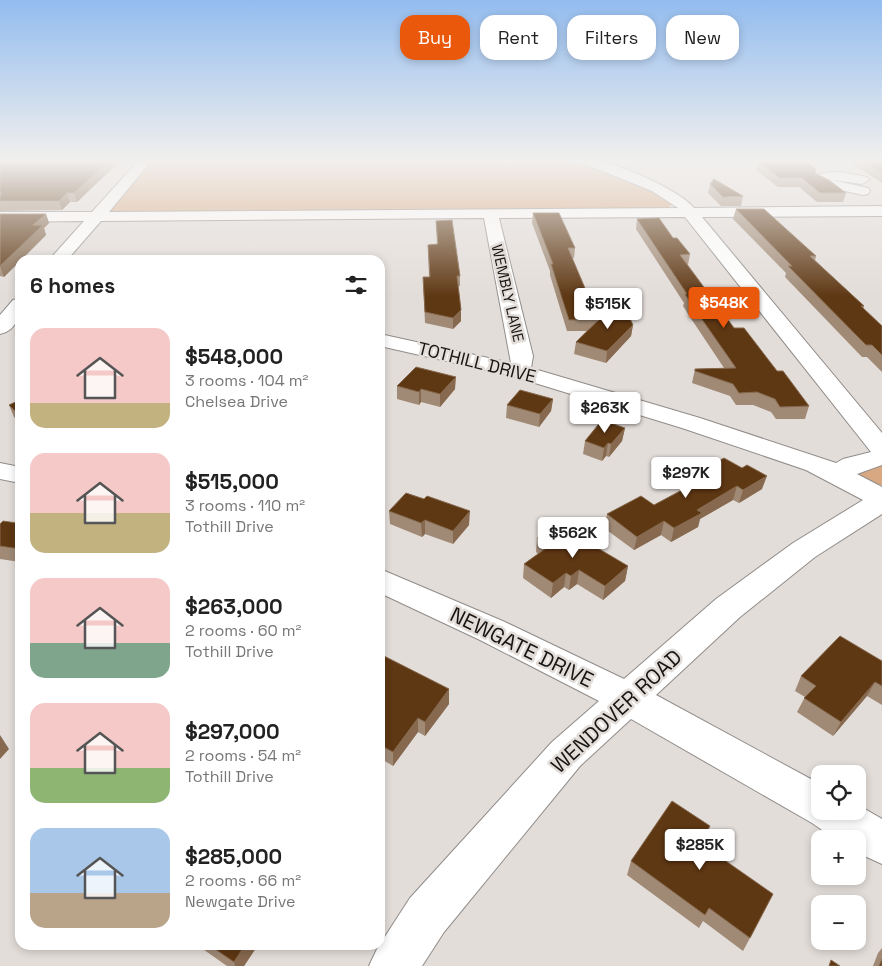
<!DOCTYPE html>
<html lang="en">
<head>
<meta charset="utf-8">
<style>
  :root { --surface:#fff; --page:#f6f6f6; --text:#222; --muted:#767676; --accent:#ea580c }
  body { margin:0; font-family:"Space Grotesk",sans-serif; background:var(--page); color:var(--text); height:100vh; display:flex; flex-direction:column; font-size:19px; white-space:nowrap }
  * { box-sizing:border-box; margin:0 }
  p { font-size:16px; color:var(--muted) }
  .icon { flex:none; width:28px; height:28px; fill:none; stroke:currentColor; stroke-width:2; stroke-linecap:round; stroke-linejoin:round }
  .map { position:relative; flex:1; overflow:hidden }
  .drawer { position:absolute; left:15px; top:255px; width:370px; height:695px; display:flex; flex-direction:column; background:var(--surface); border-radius:15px; box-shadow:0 2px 8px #0003 }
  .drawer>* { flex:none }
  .banner { position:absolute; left:400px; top:15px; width:406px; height:45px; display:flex; gap:10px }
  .tools { position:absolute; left:811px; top:765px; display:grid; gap:10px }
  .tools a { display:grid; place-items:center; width:55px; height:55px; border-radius:10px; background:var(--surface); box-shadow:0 2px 8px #0003; font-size:25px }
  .price { position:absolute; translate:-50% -42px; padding:0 11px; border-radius:5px; background:#fff; color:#222; font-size:16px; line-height:32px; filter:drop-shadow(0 1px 2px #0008) }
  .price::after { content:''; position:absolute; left:50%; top:30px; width:15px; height:11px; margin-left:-8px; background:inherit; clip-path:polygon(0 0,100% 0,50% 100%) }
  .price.on { background:var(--accent); color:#fff }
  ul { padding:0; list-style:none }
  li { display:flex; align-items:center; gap:15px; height:125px; padding:0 15px }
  li span { display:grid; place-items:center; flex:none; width:140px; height:100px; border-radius:15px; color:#555 }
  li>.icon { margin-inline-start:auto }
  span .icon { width:60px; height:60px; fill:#fffc; stroke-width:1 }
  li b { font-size:21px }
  h2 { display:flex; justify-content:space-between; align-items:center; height:60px; padding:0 15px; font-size:21px }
  .pill { padding:0 18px; border-radius:15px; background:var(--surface); box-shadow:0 2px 8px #0003; font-size:18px; line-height:45px }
  .pill.on { background:var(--accent); color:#fff }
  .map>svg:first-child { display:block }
</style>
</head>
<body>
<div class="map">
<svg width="882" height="966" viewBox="0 0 882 966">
  <rect width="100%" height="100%" fill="#e3ddd9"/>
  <g fill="#d7a882">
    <path d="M151 161H562C600 165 642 184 673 205L669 206 671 208 104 214Z"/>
    <path d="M870 466H882V485C873 483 862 480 857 472Z"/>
  </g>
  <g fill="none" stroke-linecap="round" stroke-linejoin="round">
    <g stroke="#918c89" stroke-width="2">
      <g id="minor">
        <path d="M138 161H151L109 212 678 208 652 191 585 164 584 161C590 161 597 160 603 162 626 167 680 191 694 208L882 206V216L702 217 882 433V465L857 474 882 487V514L815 557 740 617 656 695 820 784V811H858V805L882 819V864L858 853V839H835L812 823 631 719 580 766 444 932 422 966H369L377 949 410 898 552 742 599 701 480 640 380 593V569L505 622 624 679 716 599 793 543 863 500 806 470 682 428 512 376 380 346V334L511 363 484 218 101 221 67 260H49L84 221 0 222V212H92ZM685 217 871 452 843 459 836 463 700 418 531 368 533 356 499 218Z"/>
        <path d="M830 172H841L867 177 869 180 862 184 832 180 868 188 870 191 868 194 863 195 823 186 814 180 820 174Z"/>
        <path d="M20 298C20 314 18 330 0 334V315L13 300Z"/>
        <path d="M0 463 20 467V483L0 479Z"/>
      </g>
    </g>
    <use href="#minor" fill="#fff" fill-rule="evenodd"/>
  </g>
  <g fill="#a08a76">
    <path d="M0 161H120L77 202H70L62 210 0 211Z"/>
    <path d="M758 161 815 173 846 193 843 202H817L799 187H778L756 170Z"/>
    <path d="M851 161H882V183L851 163Z"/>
    <path d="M710 184 743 196 741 206H721L708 193Z"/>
    <path d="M736 209 816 256 815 261 864 306 863 309 882 326V372L867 357H862L785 277 786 273 733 219Z"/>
    <path d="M533 213 575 248 574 258H572L598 319 597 321 633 325 631 336 606 363 574 354 576 342 587 331H567L550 275V271L532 223Z"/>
    <path d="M0 214H46L49 223 44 228 46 235 4 277 0 276Z"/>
    <path d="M637 219 673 238 690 254 688 265 734 328 777 371 809 406 805 419H776L771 412 753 405H736L730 396 692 383 695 369 724 368 690 317 683 306 684 303 636 229Z"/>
    <path d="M436 221 460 276V286H458L461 310V321L453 329 425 323 423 277H429L428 245 437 244Z"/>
    <path d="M397 386 455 389 440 407 421 402 419 405 397 399Z"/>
    <path d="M553 399 551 411 539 427 506 418 507 405Z"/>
    <path d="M20 400V424L14 417 9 405Z"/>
    <path d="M625 428 622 441 609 457 606 456 602 461 583 454 585 441Z"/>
    <path d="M708 467 762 489 739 503 733 500 700 519 698 527 671 542 661 535 634 550 604 528 607 514 654 505 698 481 699 478 706 475Z"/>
    <path d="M424 499 469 525 453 544 425 534 422 537 390 524 389 511Z"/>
    <path d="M20 521V562L0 559V524L17 523Z"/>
    <path d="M537 538 585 546 628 566 625 581 603 600 577 584 569 590 564 587 551 598 523 578 524 564 538 554 536 552Z"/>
    <path d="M380 654 449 689V704L425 736 418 732 393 766 380 758Z"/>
    <path d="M882 661V705L867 696 833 736 797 712 805 697 795 691 801 676Z"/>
    <path d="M704 840 701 845 750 938 743 951 703 921 699 928 627 875 631 861Z"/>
    <path d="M197 945H258L244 966H227Z"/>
    <path d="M882 948V966H873L878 953Z"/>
  </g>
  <g fill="#86694e">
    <path d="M109 161H120L77 202 74 193Z"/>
    <path d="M67 193 70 202 62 210 59 201Z"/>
    <path d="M46 214 49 223 44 228 46 235 4 277 0 266 33 225Z"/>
    <path d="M461 310V321L453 329V318Z"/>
    <path d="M633 325 631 336 606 363 607 351Z"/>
    <path d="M456 377 455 389 440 407V394Z"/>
    <path d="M421 389V402L419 405V392Z"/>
    <path d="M553 399 551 411 539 427 540 414Z"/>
    <path d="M625 428 622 441 609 457 611 444Z"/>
    <path d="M608 443 606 456 602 461 604 448Z"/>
    <path d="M767 476 762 489 739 503 743 490Z"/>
    <path d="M737 486 733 500 700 519 698 527 671 542 674 528 697 510Z"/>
    <path d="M470 511 469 525 453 544V531Z"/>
    <path d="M425 520V534L422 537 421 523Z"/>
    <path d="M664 521 661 535 634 550 637 537Z"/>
    <path d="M628 566 625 581 603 600 605 586Z"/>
    <path d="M579 570 577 584 569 590 571 576Z"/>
    <path d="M566 573 564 587 551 598 553 583Z"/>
    <path d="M875 682 867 696 833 736 841 722Z"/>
    <path d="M449 689V704L425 736V722Z"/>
    <path d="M418 718V732L393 766V752Z"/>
    <path d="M0 735 9 749 0 759Z"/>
    <path d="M710 826 704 840 694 857 700 843Z"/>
    <path d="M245 945H258L244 966H235L234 962Z"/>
  </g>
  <g fill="#5e3713" stroke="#86694e">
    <path d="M0 161H109L74 193H67L59 201H0V195L2 193H0Z"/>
    <path d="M758 161H806L816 169 815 173 829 180 846 193H820L802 178H780Z"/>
    <path d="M864 161H882V173Z"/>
    <path d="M714 179 743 196 723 197 710 184Z"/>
    <path d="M736 209H764L816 256H810L864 306H861L882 326V355L872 345H866L788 266H792Z"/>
    <path d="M533 213H559L575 248H568L598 319 569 320 551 264H553Z"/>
    <path d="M0 214H46L33 225H43L0 266Z"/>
    <path d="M659 218 673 238H677L690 254 680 255 734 328H744L777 371H783L809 406 780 407 775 399 757 392 739 393 733 384 695 371V369L736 368 692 305 685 294H687L637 219Z"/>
    <path d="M452 220 460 276H457L461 310 453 318 425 312 423 277H430L428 245 438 244 436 221Z"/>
    <path d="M611 308H625L633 325 607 351 576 342Z"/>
    <path d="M416 367 456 377 440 394 421 389 419 392 397 386Z"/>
    <path d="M520 390 553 399 540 414 507 405Z"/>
    <path d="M20 400V416L9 405Z"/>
    <path d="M602 420 625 428 611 444 608 443 604 448 585 441Z"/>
    <path d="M724 458 742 468 747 465 767 476 743 490 737 486 697 510 702 513 674 528 664 521 637 537 607 514 641 496 654 505 701 480 699 478 713 471 708 467Z"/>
    <path d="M406 493 424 499 427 496 470 511 453 531 425 520 421 523 389 511Z"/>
    <path d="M3 521 17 523 20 521V549L0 546V524Z"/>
    <path d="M553 527 585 546 589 543 628 566 605 586 579 570 571 576 566 573 553 583 524 564 549 546 537 538Z"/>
    <path d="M840 636 882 661V686L875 682 841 722 804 698 816 686 801 676Z"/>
    <path d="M380 654 449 689 425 722 418 718 393 752 380 745Z"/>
    <path d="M672 801 710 826 700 843 773 894 750 938 709 908 705 915 631 861Z"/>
    <path d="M209 945H245L234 962Z"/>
    <path d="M882 959V966H879Z"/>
    <path d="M831 960 840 966H829Z"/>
  </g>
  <linearGradient id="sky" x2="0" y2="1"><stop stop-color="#93bcef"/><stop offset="0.54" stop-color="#f2f0ee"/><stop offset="1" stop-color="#f2f0ee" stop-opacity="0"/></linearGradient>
  <rect width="882" height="297" fill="url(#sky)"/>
  <g text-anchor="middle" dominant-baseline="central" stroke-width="5" stroke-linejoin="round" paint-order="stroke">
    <g font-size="15" fill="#171514" stroke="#e3ddd9">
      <text transform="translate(508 293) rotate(77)">WEMBLY LANE</text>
    </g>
    <g font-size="18" fill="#171514" stroke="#e3ddd9">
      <text transform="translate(477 362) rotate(14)">TOTHILL DRIVE</text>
    </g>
    <g font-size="21" fill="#171514" stroke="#e3ddd9">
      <text transform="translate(522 647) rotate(26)">NEWGATE DRIVE</text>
      <text transform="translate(616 711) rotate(-43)">WENDOVER ROAD</text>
    </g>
  </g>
</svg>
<div class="tools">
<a><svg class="icon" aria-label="locate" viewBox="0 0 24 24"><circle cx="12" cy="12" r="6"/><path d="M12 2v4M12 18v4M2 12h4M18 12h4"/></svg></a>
<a>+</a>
<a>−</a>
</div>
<b class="price on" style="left:724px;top:329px">$548K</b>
<b class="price" style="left:608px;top:330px">$515K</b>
<b class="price" style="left:605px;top:434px">$263K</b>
<b class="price" style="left:686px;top:499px">$297K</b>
<b class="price" style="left:573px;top:559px">$562K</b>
<b class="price" style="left:700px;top:871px">$285K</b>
<div class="banner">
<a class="pill on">Buy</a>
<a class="pill">Rent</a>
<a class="pill">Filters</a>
<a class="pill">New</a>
</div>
<section class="drawer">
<h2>6 homes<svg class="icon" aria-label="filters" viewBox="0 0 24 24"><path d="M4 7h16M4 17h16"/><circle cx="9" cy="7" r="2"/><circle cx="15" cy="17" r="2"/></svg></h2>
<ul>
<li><span style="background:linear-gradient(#f6c9c9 75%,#c2b280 0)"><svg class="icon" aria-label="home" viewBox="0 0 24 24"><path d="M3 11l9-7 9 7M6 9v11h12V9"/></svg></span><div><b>$548,000</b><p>3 rooms · 104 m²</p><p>Chelsea Drive</p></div></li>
<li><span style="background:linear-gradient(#f6c9c9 60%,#c2b280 0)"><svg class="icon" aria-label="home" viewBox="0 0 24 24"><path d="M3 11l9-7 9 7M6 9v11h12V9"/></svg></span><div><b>$515,000</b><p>3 rooms · 110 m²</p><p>Tothill Drive</p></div></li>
<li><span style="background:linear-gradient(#f6c9c9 65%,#7fa58c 0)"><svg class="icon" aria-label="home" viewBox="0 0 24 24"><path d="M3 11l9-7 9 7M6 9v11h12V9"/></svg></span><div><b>$263,000</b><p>2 rooms · 60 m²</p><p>Tothill Drive</p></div></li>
<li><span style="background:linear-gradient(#f6c9c9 65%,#8fb573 0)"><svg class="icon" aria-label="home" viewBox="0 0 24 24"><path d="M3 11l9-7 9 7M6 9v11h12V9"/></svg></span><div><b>$297,000</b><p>2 rooms · 54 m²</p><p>Tothill Drive</p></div></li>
<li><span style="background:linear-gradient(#a9c7e8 65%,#b9a48a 0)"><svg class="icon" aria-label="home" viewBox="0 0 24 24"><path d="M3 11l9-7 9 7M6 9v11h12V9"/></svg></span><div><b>$285,000</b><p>2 rooms · 66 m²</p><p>Newgate Drive</p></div></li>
</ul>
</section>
</div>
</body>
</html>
